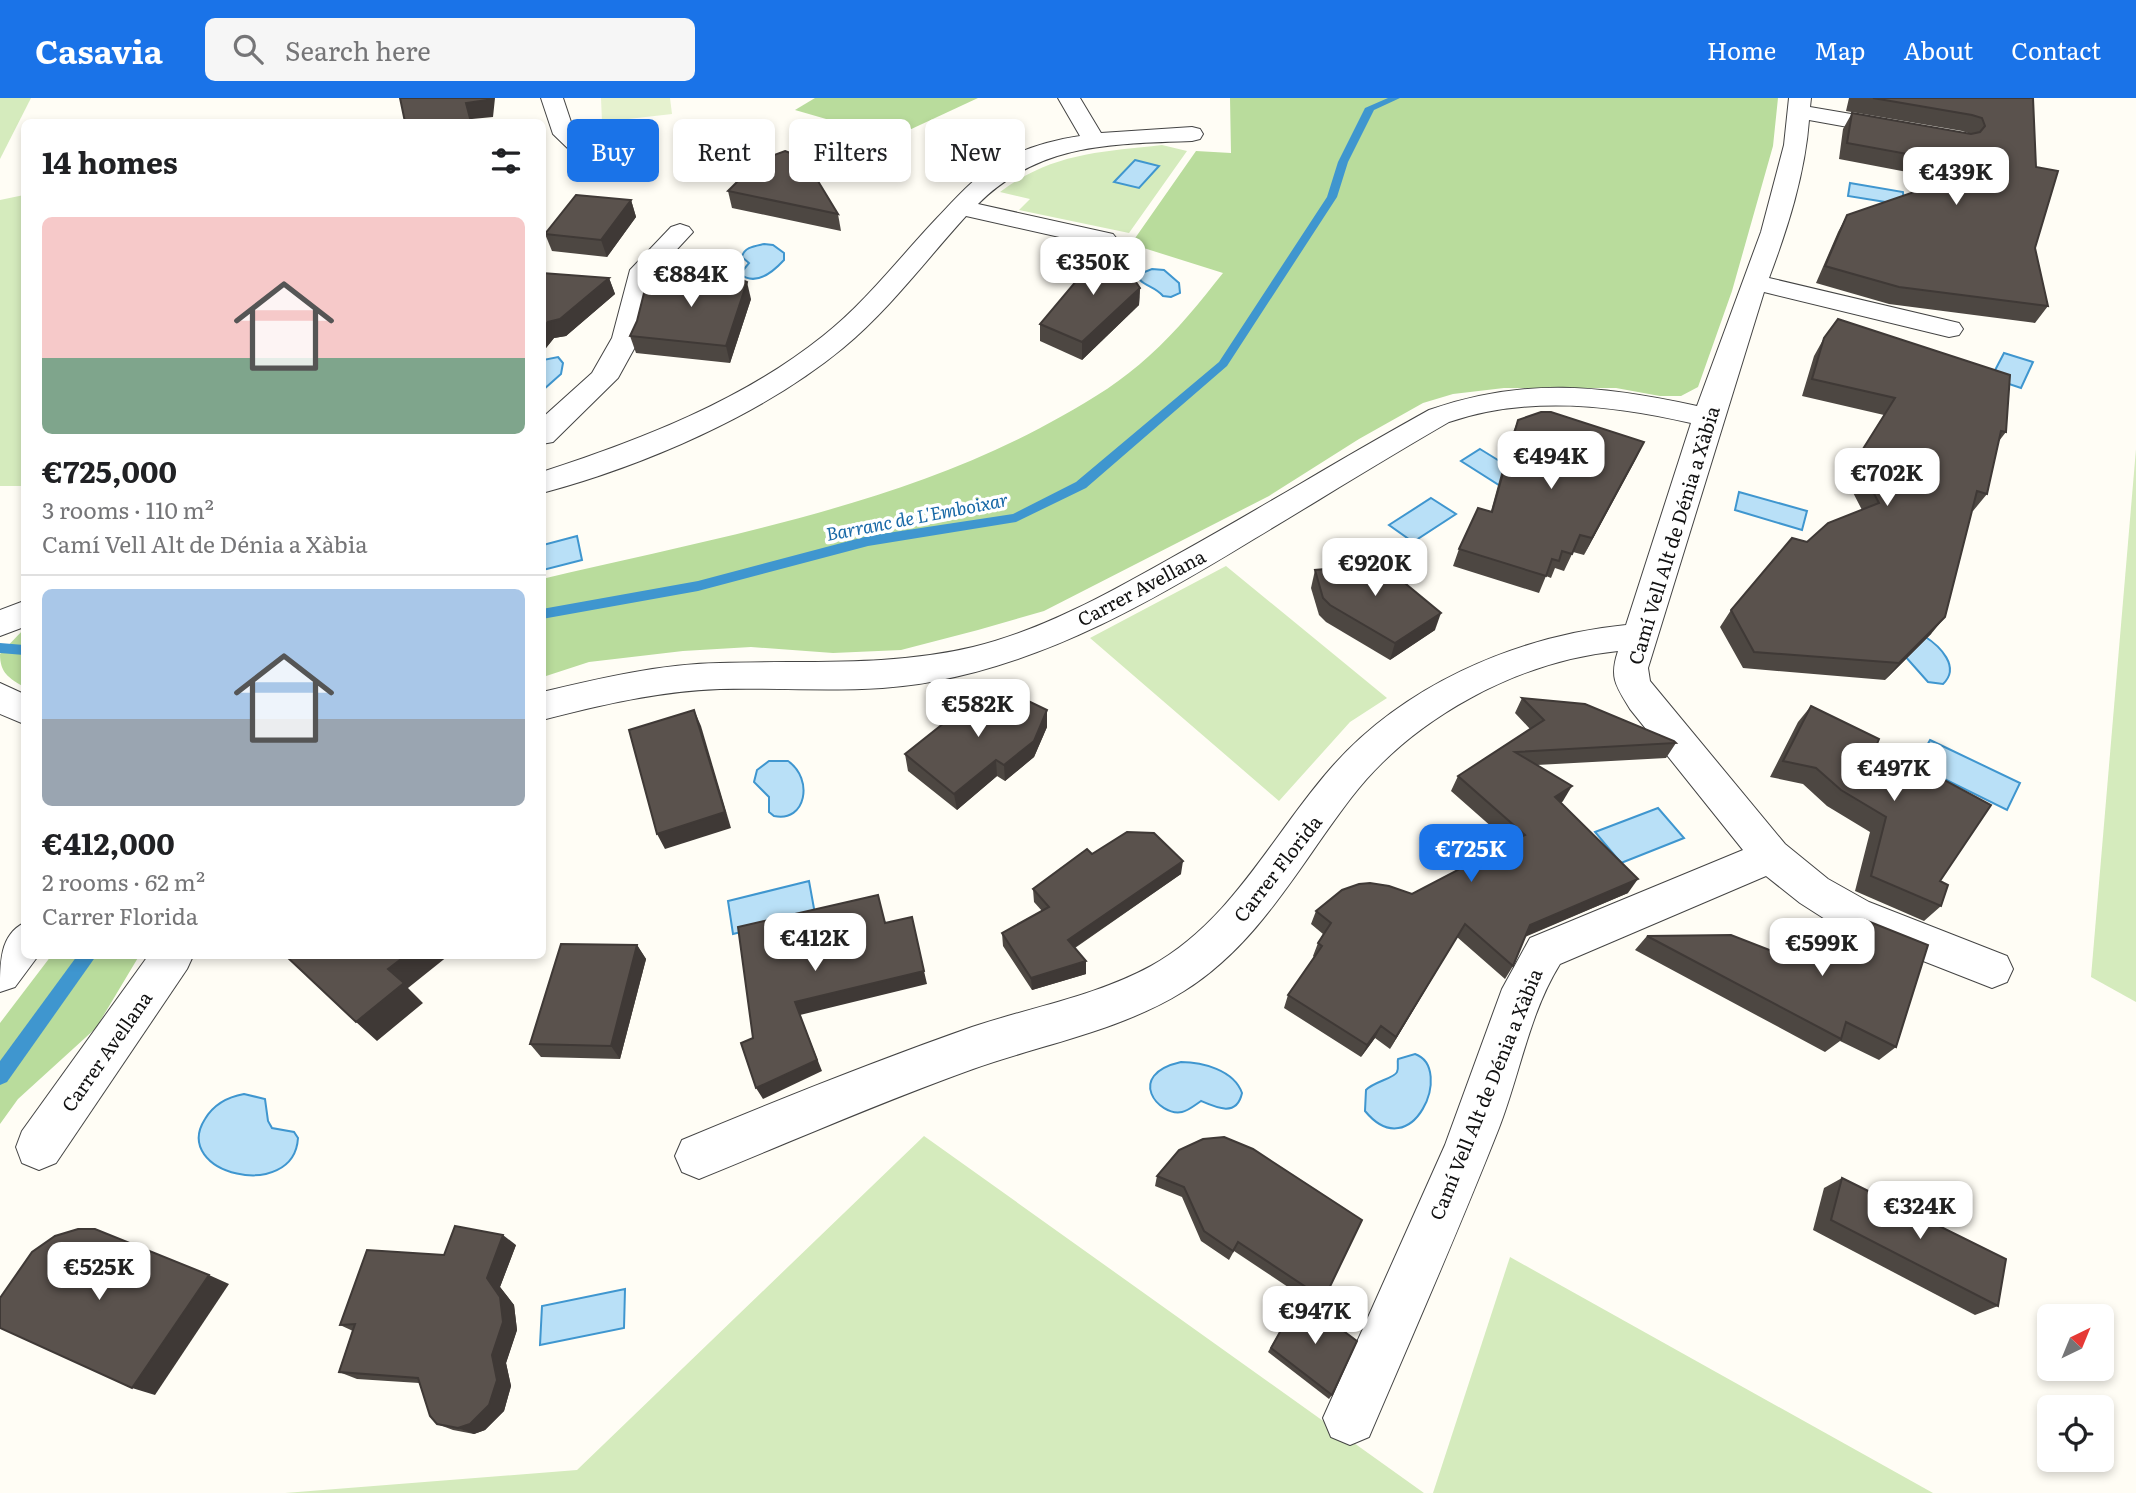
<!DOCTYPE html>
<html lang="en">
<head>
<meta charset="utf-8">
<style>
  :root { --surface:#fff; --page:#f6f6f6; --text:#202124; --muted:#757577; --line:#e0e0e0; --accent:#1a73e8 }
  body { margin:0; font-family:Literata,serif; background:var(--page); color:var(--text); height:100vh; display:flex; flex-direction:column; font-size:26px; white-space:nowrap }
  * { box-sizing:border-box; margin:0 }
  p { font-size:23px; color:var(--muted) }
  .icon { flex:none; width:38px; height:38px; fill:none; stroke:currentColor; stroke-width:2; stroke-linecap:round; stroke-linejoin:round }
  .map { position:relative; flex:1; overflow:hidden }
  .side { position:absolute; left:21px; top:21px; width:525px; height:840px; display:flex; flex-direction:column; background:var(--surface); border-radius:10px; box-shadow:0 4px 10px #0003 }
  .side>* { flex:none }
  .top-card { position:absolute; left:567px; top:21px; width:665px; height:63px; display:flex; gap:14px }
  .needle { width:46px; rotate:43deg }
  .buttons { position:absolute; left:2037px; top:1206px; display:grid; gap:14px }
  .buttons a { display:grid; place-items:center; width:77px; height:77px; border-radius:10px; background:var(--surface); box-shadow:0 4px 10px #0003; font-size:35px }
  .price { position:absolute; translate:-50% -60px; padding:0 16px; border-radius:14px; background:#fff; color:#222; font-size:23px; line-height:46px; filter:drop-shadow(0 2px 4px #0008) }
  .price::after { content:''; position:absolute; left:50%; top:42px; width:21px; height:16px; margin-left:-10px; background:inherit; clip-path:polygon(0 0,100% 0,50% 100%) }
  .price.current { background:var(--accent); color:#fff }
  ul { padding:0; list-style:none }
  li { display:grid; align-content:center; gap:14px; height:371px; padding:0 21px }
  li+li { border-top:2px solid var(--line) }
  li span { display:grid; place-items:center; height:217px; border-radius:10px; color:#555 }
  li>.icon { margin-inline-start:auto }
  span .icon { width:126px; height:126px; fill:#fffc; stroke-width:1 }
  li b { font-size:30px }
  h2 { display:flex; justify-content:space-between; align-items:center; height:84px; padding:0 21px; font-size:30px }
  .chip { padding:0 24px; border-radius:10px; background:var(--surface); box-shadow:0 4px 10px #0003; font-size:24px; line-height:63px }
  .chip.current { background:var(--accent); color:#fff }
  header { display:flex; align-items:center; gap:42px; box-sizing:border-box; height:98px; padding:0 35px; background:var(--accent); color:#fff }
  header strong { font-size:33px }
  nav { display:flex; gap:38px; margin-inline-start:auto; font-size:24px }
  .search { width:490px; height:63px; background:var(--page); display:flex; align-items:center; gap:18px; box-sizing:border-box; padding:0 24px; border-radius:10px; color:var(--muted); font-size:26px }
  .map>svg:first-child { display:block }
</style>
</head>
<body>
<header>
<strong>Casavia</strong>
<div class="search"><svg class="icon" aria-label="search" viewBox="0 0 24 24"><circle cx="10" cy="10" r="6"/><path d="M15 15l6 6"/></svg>Search here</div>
<nav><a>Home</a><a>Map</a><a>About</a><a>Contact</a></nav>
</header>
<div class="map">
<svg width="2136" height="1395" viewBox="0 0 2136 1395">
  <rect width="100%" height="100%" fill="#fffdf5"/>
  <g fill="#d5ebbd">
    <path d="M0 0H31L0 61Z"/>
    <path d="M1162 47 1187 53 1129 135 1019 112 1030 101 1000 94C1052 55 1100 54 1162 47Z"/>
    <path d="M24 97V388H0V102Z"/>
    <path d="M2136 351V904L2091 879Z"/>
    <path d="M1226 468 1387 600 1350 624 1279 703 1090 540Z"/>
    <path d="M924 1038 1424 1395H285L577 1372Z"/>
    <path d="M1510 1159 1933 1395H1433Z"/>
  </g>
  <g fill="#b9dc9c">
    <path d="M815 0H978L892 40 795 12Z"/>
    <path d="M1230 0H1778L1773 48 1732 193 1698 289 1681 298H1660L1616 290H1504L1453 296 1423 305 1359 341 1269 398 1044 513 978 532 901 552 833 555 751 549 683 553 589 564 543 579 542 481C717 439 904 408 1062 318 1093 301 1123 282 1149 258 1177 233 1200 204 1223 175L1131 146 1196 53 1231 55Z"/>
    <path d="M24 531V589C9 580 0 575 0 556Z"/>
    <path d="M51 858H139L96 930 18 1001 0 1026V925Z"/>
  </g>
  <path fill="#e6f2cf" d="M601 0H670L672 16 602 24Z"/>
  <g fill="#b9e0f7" stroke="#3f96cf" stroke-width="2">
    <path d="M1135 62 1159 68 1139 90 1114 84Z"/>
    <path d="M1850 85 1903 94 1904 107 1848 98Z"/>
    <path d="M764 146 773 147 784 155V162C773 174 756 189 740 176L749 165 742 159C744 149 755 148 764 146Z"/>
    <path d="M1152 171 1164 172 1179 185 1180 195 1171 199 1163 198C1155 189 1147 189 1140 182L1142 175Z"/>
    <path d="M2004 255 2033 264 2021 290 1991 280Z"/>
    <path d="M558 259 563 265 561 276 543 292V262Z"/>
    <path d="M1480 351 1532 383 1513 396 1461 363Z"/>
    <path d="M1739 394 1807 413 1802 432 1735 412Z"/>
    <path d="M1431 400 1456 416 1413 444 1389 427Z"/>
    <path d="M577 438 582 462 543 472V447Z"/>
    <path d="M1924 538C1940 548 1961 569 1943 586L1928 584 1904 557Z"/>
    <path d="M1930 642 2020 685 2007 712 1916 667Z"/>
    <path d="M769 663H788C814 681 806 725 774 718L769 714V699L754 684 757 672Z"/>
    <path d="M1658 710 1684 740 1621 765 1595 734Z"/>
    <path d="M809 783 815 816 733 836 728 803Z"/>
    <path d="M1415 956C1455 970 1412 1070 1365 1013L1366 992C1373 984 1395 980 1397 974 1399 970 1397 965 1398 961Z"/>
    <path d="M1181 964C1202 964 1234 972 1242 995 1237 1019 1217 1010 1201 1003 1195 1007 1188 1013 1182 1014 1159 1019 1124 977 1181 964Z"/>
    <path d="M244 996 265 1001 268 1023 272 1030 294 1034 298 1040C294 1105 170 1076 205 1021 214 1006 227 999 244 996Z"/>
    <path d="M625 1191 624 1230 540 1247 542 1208Z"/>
  </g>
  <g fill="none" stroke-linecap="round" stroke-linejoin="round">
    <g fill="#3f96cf" fill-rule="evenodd">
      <path d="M1388 0H1400L1374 12 1348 64 1337 99 1227 268 1086 390 1016 424 868 448 698 493 542 521V511L698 483 868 438 1013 416 1076 384 1219 264 1327 99 1338 64 1365 10Z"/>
      <path d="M0 545 24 547V557L0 555Z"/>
      <path d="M77 858H96L7 984 0 987V963Z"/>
    </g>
    <g stroke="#444" stroke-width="2">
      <g id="minor">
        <path d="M541 0H563L574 33 603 60 599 65H583L553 36Z"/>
        <path d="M1058 0H1080L1101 35 1192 29 1200 31 1203 36 1200 41 1192 43C1111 46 1039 45 978 106L1113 136 1117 141 1113 146 1104 149 966 118C926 162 889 212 843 250 762 317 643 368 542 395V374C640 342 742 303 823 238 866 204 900 159 937 120 956 100 975 78 1000 64 1024 50 1053 42 1080 38Z"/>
        <path d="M1789 0H1811L1810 9 1898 24 1906 26 1909 31 1906 36 1898 38 1809 22C1805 76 1788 129 1769 180L1959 225 1963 231 1959 237 1949 239 1764 194 1648 570 1650 583 1785 746 1828 781 1869 804 2007 858 2013 871 2007 884 1992 890 1839 830 1800 805 1766 778 1560 866C1529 916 1520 976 1499 1030 1458 1134 1413 1236 1369 1339L1350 1347 1331 1339 1323 1320 1445 1047 1502 891 1530 840 1743 752 1630 611C1616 588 1609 580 1618 553 1518 563 1412 620 1351 700 1298 769 1259 846 1184 893 1120 933 1043 946 973 971 881 1004 790 1044 699 1081L682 1074 675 1058 682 1042C778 1002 875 963 972 929 1032 909 1096 898 1151 868 1230 824 1269 743 1325 677 1398 589 1515 538 1626 527L1691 325C1611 307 1529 297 1449 324 1383 362 1319 402 1254 441 1154 502 1052 561 936 583 865 597 792 589 720 591 659 593 601 607 542 622V594C601 580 660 566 720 565 806 562 889 569 973 549 1043 532 1109 495 1171 460 1258 412 1342 360 1429 312 1524 279 1601 287 1697 308L1761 134 1784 47Z"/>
        <path d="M680 126 689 129 693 134 656 174 640 240 618 280 553 344 542 346V320L592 275 612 240 630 172 671 129Z"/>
        <path d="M24 503V529L0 538V512Z"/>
        <path d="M0 585 24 596V626L0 616Z"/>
        <path d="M24 825V858H38L15 889 0 894C0 864 0 837 24 825Z"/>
        <path d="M148 858H193L187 871 56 1065 39 1072 22 1065 16 1049 22 1033Z"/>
      </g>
    </g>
    <use href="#minor" fill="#fff" fill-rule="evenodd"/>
  </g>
  <g fill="#4d4742">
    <path d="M1849 0H2033L2035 150 2048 208 2035 225 1889 206 1816 185 1838 134 1847 117 1949 82 1839 61 1843 31 1852 15 1971 36 1962 33 1846 13Z"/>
    <path d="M728 93 838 116 841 133 732 110Z"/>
    <path d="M631 102 636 119 607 159 552 153 545 136Z"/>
    <path d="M542 175 609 180 615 196 566 238 554 240 546 250H542Z"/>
    <path d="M1140 190 1139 207 1082 262 1040 243V226Z"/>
    <path d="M751 201 730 265 636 255 630 238Z"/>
    <path d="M1824 240 2006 334 1999 343 1987 396 1973 413H1972L1931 536 1885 582 1743 570 1720 529 1731 512 1807 444 1862 412 1845 379 1884 317 1802 298 1814 258Z"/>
    <path d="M1518 322 1644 344 1584 457 1573 454 1564 473 1555 470 1551 480 1546 478 1539 495 1453 468 1459 451 1491 413 1511 339Z"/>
    <path d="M1315 472 1435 532 1390 562 1326 524 1319 517 1311 490Z"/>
    <path d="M1522 600 1676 645 1666 660 1537 667 1563 703 1561 705 1628 795 1525 839 1513 868 1505 881 1457 839 1390 951 1375 940 1361 959 1284 910 1288 897 1314 859 1313 858 1318 845 1323 836 1311 826 1316 813 1412 796 1510 745 1451 693 1458 678 1530 631 1515 615Z"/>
    <path d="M1811 608 1877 646 1940 783 1941 808 1924 823 1855 793 1870 734 1827 708 1803 686 1770 679 1798 624Z"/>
    <path d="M1047 612V629L1034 659 1005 683 997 678 957 712 908 673 905 656Z"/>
    <path d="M1092 756 1181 776 1075 850 1086 863V876L1032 892 1003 848 1002 835 1042 813 1034 804 1033 791Z"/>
    <path d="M1865 822 1896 949 1879 962 1840 943 1825 954 1635 852 1647 838 1795 862 1845 846 1849 837Z"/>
    <path d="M637 847 646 861 620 961 541 959 530 946Z"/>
    <path d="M1179 1052 1324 1201 1318 1209 1234 1153 1229 1162 1201 1143 1182 1099 1155 1088 1157 1078Z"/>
    <path d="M1842 1080 1998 1208 1975 1217 1813 1132 1824 1090Z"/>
    <path d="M516 1147 500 1189 514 1207 517 1232 506 1265 511 1288 504 1313 485 1332 474 1336 453 1332 437 1326 419 1285 357 1281 339 1274 353 1233 340 1227 444 1157Z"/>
    <path d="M1299 1200 1332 1297 1329 1301 1268 1254Z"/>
  </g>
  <g fill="#3f3936">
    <path d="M487 0H495L493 19 472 21 473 24H471L466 5Z"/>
    <path d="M631 102 636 119 607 159 601 142Z"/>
    <path d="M609 180 615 196 566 238 554 240 546 250 542 240V231L548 224Z"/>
    <path d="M747 184 751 201 730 265 726 248Z"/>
    <path d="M1140 190 1139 207 1082 262V244Z"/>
    <path d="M1644 344 1636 361 1584 457 1592 440Z"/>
    <path d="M1441 515 1435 532 1390 562 1395 545Z"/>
    <path d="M1945 519 1931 536 1885 582 1899 565Z"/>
    <path d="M694 612 701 628 731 730 665 751 657 736Z"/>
    <path d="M1047 612V629L1034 659 1005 683 1004 667Z"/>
    <path d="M996 662 997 678 957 712 954 696Z"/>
    <path d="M1572 688 1563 703 1546 714 1555 699Z"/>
    <path d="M1183 763 1181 776 1068 854V842Z"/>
    <path d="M1638 781 1628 795 1521 840 1530 827Z"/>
    <path d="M1465 826 1457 839 1390 951 1396 939Z"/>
    <path d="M637 847 646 861 620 961 611 948Z"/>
    <path d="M405 858H448L408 890 423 905 377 943 356 924 388 871Z"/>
    <path d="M1086 863V876L1032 892 1031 880Z"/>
    <path d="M924 873 927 886 800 917 822 973 763 1001 756 990 795 904Z"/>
    <path d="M1381 928 1375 940 1361 959 1367 947Z"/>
    <path d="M503 1137 516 1147 500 1189 514 1207 517 1232 506 1265 511 1288 504 1313 485 1332 474 1336 458 1330 492 1257 487 1180Z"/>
    <path d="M209 1177 229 1186 155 1297 132 1290Z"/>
  </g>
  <g fill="#5a524d" stroke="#3f3936" stroke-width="2">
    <path d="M400 0H487V2L466 5 471 24H405Z"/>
    <path d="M1873 0H2033L2036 69 2058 73 2035 150 2048 208 1899 189 1825 168 1847 117 1984 70 1847 45 1852 15 1971 36 1980 34 1985 28 1982 20 1972 17Z"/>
    <path d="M785 53 804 60 838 116 728 93 758 63Z"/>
    <path d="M576 97 631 102 601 142 545 136Z"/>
    <path d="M1109 144 1140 190 1082 244 1040 226Z"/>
    <path d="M695 174 726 175 747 184 726 248 630 238 637 223 646 187Z"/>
    <path d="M542 175 609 180 560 221 548 224 542 231Z"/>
    <path d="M1838 221 2010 277 2006 334 2001 333 1987 396 1977 393 1945 519 1899 565 1754 554 1731 512 1792 440 1807 444 1828 425 1879 405 1856 362 1895 300 1812 281 1824 240Z"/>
    <path d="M1541 314H1551L1644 344 1592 440 1580 437 1572 456 1562 453 1559 463 1552 461 1546 478 1459 451 1478 410 1492 414 1518 322Z"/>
    <path d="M1356 458H1372L1441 515 1395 545 1330 507 1323 500 1315 472 1338 470Z"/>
    <path d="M994 594 1022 600 1047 612 1034 643 1004 667 996 662 954 696 905 656 973 602Z"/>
    <path d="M1522 600 1585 606 1674 643 1676 645 1515 654 1572 688 1555 699 1638 781 1530 827 1513 868 1465 826 1396 939 1381 928 1367 947 1288 897 1322 848 1318 845 1331 825 1316 813 1342 792 1359 786 1370 785 1389 788 1412 796 1525 737 1458 678 1544 622Z"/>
    <path d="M1811 608 1879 641 1877 646 1991 707 1940 783 1948 787 1941 808 1871 778 1886 719 1841 692 1816 670 1783 663Z"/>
    <path d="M694 612 725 714 657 736 629 632Z"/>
    <path d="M1127 734 1154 735 1183 763 1068 842 1086 863 1031 880 1002 835 1049 809 1033 791 1087 751 1092 756Z"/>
    <path d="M878 797 885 825 912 819 924 873 795 904 817 962 756 990 741 945 753 940 738 829Z"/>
    <path d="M1865 822 1928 847 1896 949 1846 924 1841 941 1647 838 1731 837 1795 862 1857 843Z"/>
    <path d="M561 846 637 847 611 948 530 946Z"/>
    <path d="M286 858H405L388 871 404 885 356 924Z"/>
    <path d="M1224 1039 1253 1051 1362 1122 1324 1201 1238 1144 1233 1153 1204 1133 1184 1089 1157 1078 1179 1052 1203 1041Z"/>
    <path d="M1842 1080 2006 1161 1998 1208 1831 1122Z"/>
    <path d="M455 1128 503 1137 487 1180 500 1199 503 1224 492 1257 497 1282 489 1307 470 1326 458 1330 437 1326 430 1318 418 1280 339 1274 355 1226 340 1227 367 1152 444 1157Z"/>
    <path d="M78 1131H95L209 1177 132 1290 0 1230V1200L32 1154 55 1138Z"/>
    <path d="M1299 1200 1357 1243 1332 1297 1271 1250Z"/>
  </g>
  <g text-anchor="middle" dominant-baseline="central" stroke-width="7" stroke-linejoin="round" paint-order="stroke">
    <g font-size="18" font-style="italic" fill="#1768a6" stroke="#fff">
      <text transform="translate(917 418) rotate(-11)">Barranc de L'Emboixar</text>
    </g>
    <g font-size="19" fill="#111" stroke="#fff">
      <text transform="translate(1673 437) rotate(-73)">Camí Vell Alt de Dénia a Xàbia</text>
      <text transform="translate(1141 489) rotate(-28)">Carrer Avellana</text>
      <text transform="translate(1277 770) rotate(-52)">Carrer Florida</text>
      <text transform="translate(106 953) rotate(-55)">Carrer Avellana</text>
      <text transform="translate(1485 996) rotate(-68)">Camí Vell Alt de Dénia a Xàbia</text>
    </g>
  </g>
</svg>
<div class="buttons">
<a><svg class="needle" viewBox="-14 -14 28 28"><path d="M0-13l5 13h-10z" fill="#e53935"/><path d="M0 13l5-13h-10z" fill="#757577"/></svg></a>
<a><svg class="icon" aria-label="locate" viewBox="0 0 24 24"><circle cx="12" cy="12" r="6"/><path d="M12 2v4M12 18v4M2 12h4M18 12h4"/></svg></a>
</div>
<b class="price" style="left:1956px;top:109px">€439K</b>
<b class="price" style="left:1093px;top:199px">€350K</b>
<b class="price" style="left:691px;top:211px">€884K</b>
<b class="price" style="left:1551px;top:393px">€494K</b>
<b class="price" style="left:1887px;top:410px">€702K</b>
<b class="price" style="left:1375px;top:500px">€920K</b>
<b class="price" style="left:978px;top:641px">€582K</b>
<b class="price" style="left:1894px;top:705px">€497K</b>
<b class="price current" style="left:1471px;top:786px">€725K</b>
<b class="price" style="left:815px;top:875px">€412K</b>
<b class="price" style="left:1822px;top:880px">€599K</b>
<b class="price" style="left:1920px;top:1143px">€324K</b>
<b class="price" style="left:99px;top:1204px">€525K</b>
<b class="price" style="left:1315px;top:1248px">€947K</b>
<div class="top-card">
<a class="chip current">Buy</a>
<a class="chip">Rent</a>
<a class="chip">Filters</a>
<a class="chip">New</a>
</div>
<section class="side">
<h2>14 homes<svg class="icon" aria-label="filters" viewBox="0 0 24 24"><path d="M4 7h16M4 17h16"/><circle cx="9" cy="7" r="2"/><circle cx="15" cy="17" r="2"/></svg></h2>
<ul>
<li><span style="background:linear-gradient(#f6c9c9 65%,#7fa58c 0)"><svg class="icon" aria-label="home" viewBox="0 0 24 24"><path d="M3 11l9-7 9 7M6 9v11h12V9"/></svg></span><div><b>€725,000</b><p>3 rooms · 110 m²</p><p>Camí Vell Alt de Dénia a Xàbia</p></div></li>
<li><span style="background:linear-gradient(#a9c7e8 60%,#9aa5b1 0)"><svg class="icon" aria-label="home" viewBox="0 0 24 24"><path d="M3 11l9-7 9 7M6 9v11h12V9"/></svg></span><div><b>€412,000</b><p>2 rooms · 62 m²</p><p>Carrer Florida</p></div></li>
</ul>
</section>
</div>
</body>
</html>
